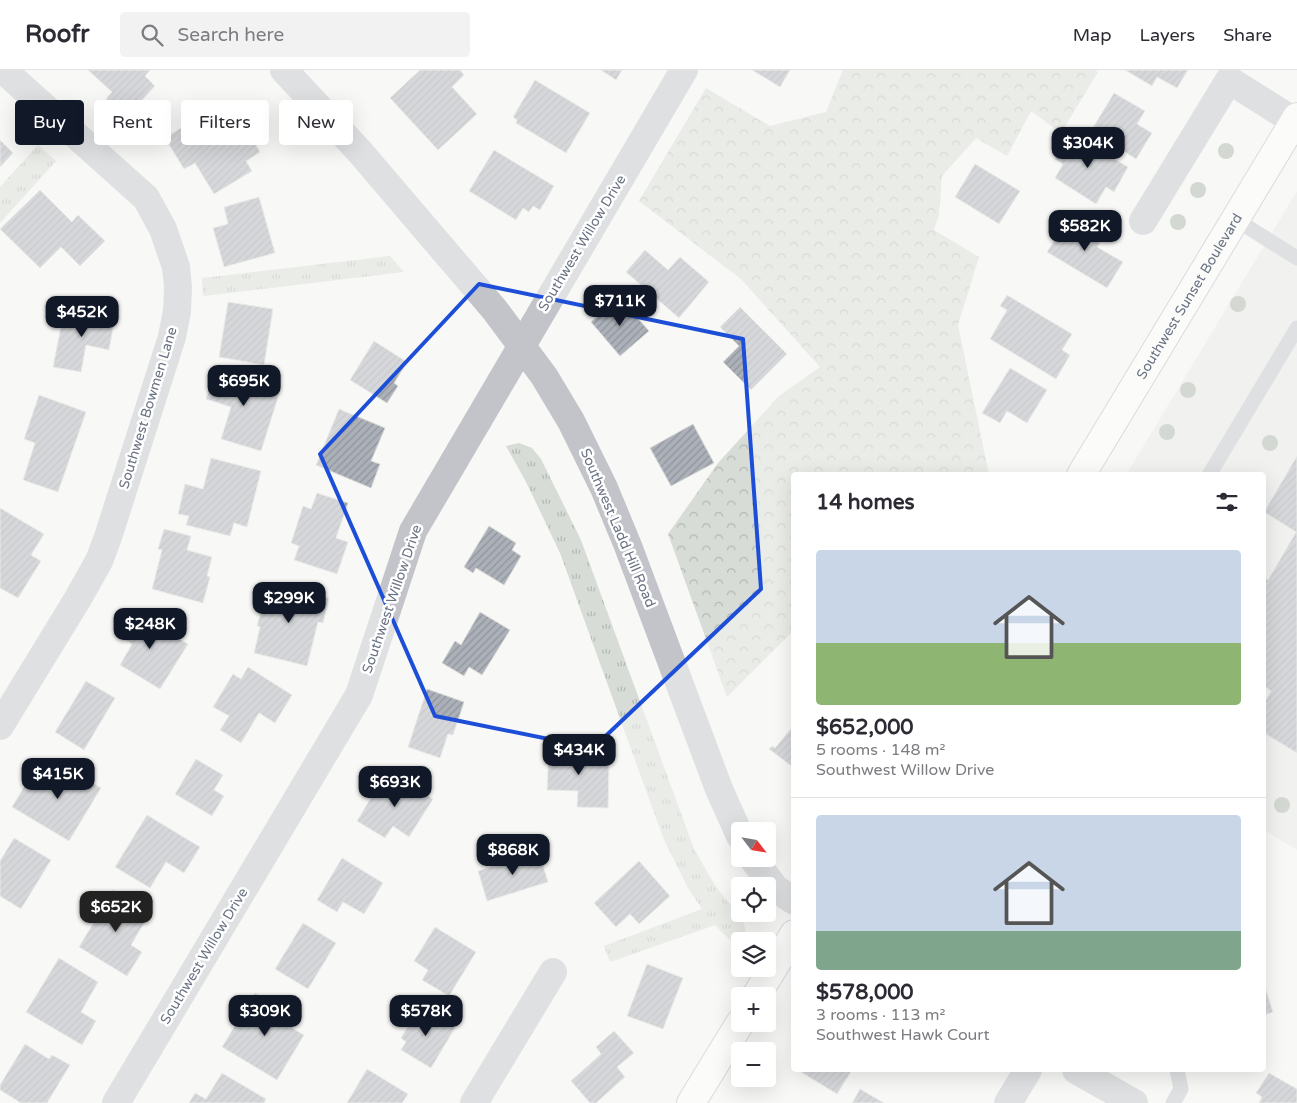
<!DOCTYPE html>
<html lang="en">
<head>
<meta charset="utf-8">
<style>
  :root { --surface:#fff; --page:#f2f2f3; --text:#2b2b33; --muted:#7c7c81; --line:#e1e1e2; --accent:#111827 }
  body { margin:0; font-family:"Varela Round",sans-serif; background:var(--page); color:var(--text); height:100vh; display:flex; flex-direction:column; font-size:19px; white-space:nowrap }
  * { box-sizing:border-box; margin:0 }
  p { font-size:16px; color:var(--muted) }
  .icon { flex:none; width:28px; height:28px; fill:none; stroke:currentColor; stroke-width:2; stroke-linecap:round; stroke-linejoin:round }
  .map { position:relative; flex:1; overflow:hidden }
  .side { position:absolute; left:791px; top:402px; width:475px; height:600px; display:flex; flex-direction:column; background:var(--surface); border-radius:5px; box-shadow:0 5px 20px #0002 }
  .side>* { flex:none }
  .hud { position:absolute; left:15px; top:30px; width:475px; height:45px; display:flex; gap:10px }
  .needle { width:32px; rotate:121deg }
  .tools { position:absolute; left:731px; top:752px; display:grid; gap:10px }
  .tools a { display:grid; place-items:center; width:45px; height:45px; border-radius:5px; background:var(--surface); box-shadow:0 5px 20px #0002; font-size:25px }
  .price { position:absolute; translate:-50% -42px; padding:0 11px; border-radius:10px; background:var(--accent); color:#fff; font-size:16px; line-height:32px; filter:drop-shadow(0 1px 2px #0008) }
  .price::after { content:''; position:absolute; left:50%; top:30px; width:15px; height:11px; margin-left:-8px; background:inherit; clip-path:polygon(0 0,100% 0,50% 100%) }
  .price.selected { background:#222; color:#fff }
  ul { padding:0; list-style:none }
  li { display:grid; align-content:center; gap:10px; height:265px; padding:0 25px }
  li+li { border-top:1px solid var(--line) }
  li span { display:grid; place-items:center; height:155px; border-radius:5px; color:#555 }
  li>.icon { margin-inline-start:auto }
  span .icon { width:90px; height:90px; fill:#fffc; stroke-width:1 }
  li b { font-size:21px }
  h2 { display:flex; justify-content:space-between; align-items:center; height:60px; padding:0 25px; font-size:21px }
  .pill { padding:0 18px; border-radius:5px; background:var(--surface); box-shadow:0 5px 20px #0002; font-size:18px; line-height:45px }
  .pill.selected { background:var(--accent); color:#fff }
  header { display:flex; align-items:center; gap:30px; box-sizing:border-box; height:70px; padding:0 25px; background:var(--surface); border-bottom:1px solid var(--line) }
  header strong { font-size:24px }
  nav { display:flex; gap:28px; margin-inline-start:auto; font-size:18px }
  .search { width:350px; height:45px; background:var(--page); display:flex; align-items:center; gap:12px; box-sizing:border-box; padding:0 18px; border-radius:5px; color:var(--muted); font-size:19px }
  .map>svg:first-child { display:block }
</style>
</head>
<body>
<header>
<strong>Roofr</strong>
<div class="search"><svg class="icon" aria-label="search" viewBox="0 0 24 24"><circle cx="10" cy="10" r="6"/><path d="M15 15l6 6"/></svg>Search here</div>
<nav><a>Map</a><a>Layers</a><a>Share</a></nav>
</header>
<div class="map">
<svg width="1297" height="1033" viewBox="0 0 1297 1033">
  <defs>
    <pattern id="grass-tufts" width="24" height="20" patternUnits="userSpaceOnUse" patternTransform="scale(1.25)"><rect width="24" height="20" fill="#d7ddd6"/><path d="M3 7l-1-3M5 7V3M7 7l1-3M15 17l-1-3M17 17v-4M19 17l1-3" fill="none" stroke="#b2b8b3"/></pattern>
    <pattern id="forest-crowns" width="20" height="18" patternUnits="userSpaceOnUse" patternTransform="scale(1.25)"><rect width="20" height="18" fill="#d7ddd6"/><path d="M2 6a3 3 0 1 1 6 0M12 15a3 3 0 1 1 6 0" fill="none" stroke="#b2b8b3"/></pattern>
    <pattern id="building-hatch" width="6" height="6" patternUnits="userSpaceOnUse" patternTransform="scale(1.25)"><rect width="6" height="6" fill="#acb0b8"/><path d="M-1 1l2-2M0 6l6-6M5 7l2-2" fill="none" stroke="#90949b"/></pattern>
  </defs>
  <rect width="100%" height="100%" fill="#f8f8f6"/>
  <path fill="#e9e9e9" d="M1297 121V780L1264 760V405H1126Z"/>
  <g fill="url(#grass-tufts)">
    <path d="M38 75 56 91 0 153V117Z"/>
    <path d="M390 186 404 202 203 226 202 208Z"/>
    <path d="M519 373 532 378 541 389 581 470 694 779 716 817 743 851 746 862 745 871H740V880L715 855 610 892 604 876 702 839 688 818 664 770 560 483 526 412 506 376Z"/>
  </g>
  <path fill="url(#forest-crowns)" d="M843 0H1095L1098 2 1061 63 1031 41 1007 86 976 68 942 106 939 145 934 160 979 187 958 255 989 405H794V560L727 627 668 464 718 393 779 326 820 297 741 209 639 131 706 18 770 56 826 42Z"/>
  <g fill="url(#building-hatch)" stroke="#dadad8">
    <path d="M88 0H150L145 6 155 16 126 47 106 29 112 22Z"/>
    <path d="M420 0H460L464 5 452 17 477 44 438 80 390 28Z"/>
    <path d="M601 0H622L616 10Z"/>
    <path d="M752 0H790L780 17Z"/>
    <path d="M1125 0H1188L1177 18 1157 7 1152 16Z"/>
    <path d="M535 10 590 43 566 83 516 53 517 50 513 47Z"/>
    <path d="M1114 23 1145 41 1137 54 1152 63 1136 89 1091 61Z"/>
    <path d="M234 37 260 82 246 91 252 101 214 124 195 93 184 99 165 68 192 51 202 66 224 53 220 46Z"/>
    <path d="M1071 63 1128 97 1114 122 1106 117 1096 134 1055 108 1063 94 1055 89Z"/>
    <path d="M0 70 13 83 0 97Z"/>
    <path d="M494 80 554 116 540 140 533 136 529 142 523 138 516 150 469 121Z"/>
    <path d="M975 94 1020 121 999 154 955 127Z"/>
    <path d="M40 120 72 152 78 145 105 171 80 196 61 177 40 198 0 159Z"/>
    <path d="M259 127 275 183 224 197 213 158 228 154 224 137Z"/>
    <path d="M1070 145 1104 166 1097 177 1123 192 1107 218 1047 182Z"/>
    <path d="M645 180 668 200 680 187 709 212 679 248 626 202Z"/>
    <path d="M1007 225 1072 264 1062 280 1070 285 1056 309 990 269 1007 240 1000 236Z"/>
    <path d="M619 227 649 261 620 286 591 252Z"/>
    <path d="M228 232 273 239 264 295 219 287Z"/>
    <path d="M740 237 787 284 751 320 723 292 739 276 720 257Z"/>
    <path d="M64 241 93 246 94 243 115 247 109 280 86 275 81 302 53 297Z"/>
    <path d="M374 271 407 292 394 313 398 316 387 333 350 310Z"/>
    <path d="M216 298 281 318 261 381 221 369 231 337 206 329Z"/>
    <path d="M1010 298 1047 320 1027 353 1007 341 1000 353 982 343Z"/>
    <path d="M39 325 86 342 58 422 23 410 35 373 24 369Z"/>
    <path d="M339 339 385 358 371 391 380 394 371 418 316 395Z"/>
    <path d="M693 354 714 393 671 416 650 378Z"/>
    <path d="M1297 386V683L1264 663V633L1271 621 1264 616V507L1268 510 1296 462 1264 442Z"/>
    <path d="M211 388 261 401 247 457 234 453 230 466 186 455 189 446 178 444 185 414 203 419Z"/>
    <path d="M317 423 348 433 336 468 348 472 337 504 294 490 299 476 291 473 303 436 311 439Z"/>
    <path d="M0 438 44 464 31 485 41 491 18 528 0 518Z"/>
    <path d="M489 456 516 473 512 480 521 486 504 515 476 498 473 503 464 497Z"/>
    <path d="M164 459 191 466 187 480 212 487 207 506 210 507 203 533 152 519 162 480 158 479Z"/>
    <path d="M268 513 329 528 323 553 318 552 307 596 254 583 260 557 257 556Z"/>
    <path d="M131 540 188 574 160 619 120 595 132 574 117 564Z"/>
    <path d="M480 542 510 560 482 605 469 597 464 606 442 593 455 571 461 575Z"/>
    <path d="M248 597 292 625 275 653 259 643 241 673 220 660 229 646 213 637 233 604 241 609Z"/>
    <path d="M86 611 115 628 84 680 55 662Z"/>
    <path d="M427 619 464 632 453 665 448 664 440 688 408 677Z"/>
    <path d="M794 655V698L769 679 772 676 775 678Z"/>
    <path d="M549 679 597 680 596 694H609L608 738 577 737 578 721 547 720Z"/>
    <path d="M196 689 223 705 214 720 224 726 212 746 175 724Z"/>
    <path d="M55 690 101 718 69 771 12 737 27 712 38 718Z"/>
    <path d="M393 704 433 729 409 767 393 756 385 768 357 751 375 721 381 724Z"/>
    <path d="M147 745 200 777 184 803 166 792 150 818 115 797Z"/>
    <path d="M14 768 51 790 21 839 0 826V791Z"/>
    <path d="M539 782 548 812 487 831 478 801Z"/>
    <path d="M342 788 383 813 364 844 343 832 337 842 317 830Z"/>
    <path d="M639 791 670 826 639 854 630 844 616 857 594 833Z"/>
    <path d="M113 820 150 843 131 875 142 882 127 906 79 877Z"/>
    <path d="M303 853 336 873 308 919 275 899Z"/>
    <path d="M435 857 476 882 449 926 422 910 428 900 414 891Z"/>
    <path d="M59 888 98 912 81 942 96 951 82 975 26 942Z"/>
    <path d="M647 894 683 908 663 959 627 946Z"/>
    <path d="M1264 914 1273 942 1264 945Z"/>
    <path d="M255 923 298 949 292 958 304 965 277 1010 222 977Z"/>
    <path d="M420 936 455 958 431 998 401 980 406 972 401 968Z"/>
    <path d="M614 961 634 983 617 997 625 1007 596 1033H590L571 1011 601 984 596 977Z"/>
    <path d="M25 974 49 989 52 985 70 995 47 1033H21L0 1020V1015Z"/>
    <path d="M367 999 408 1024 402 1033H347Z"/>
    <path d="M803 1000H852L837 1024 801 1002Z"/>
    <path d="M222 1003 266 1029 264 1033H189L195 1023 206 1029Z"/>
    <path d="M1269 1003 1297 1019V1033H1259L1262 1027 1256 1023Z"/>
    <path d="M860 1019 884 1033H852Z"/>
  </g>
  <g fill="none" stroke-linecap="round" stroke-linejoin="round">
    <g stroke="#b5b8bd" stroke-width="30">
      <g id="secondary">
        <path id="s1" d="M1081 405 1297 47"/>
        <path d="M756 926 794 864"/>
        <path d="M691 1033 740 953"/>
      </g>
    </g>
    <g stroke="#c2c4c9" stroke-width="15">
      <path d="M1235 149 1297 188"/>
      <path d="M1209 405 1297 258"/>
      <path d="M1173 1033 1181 1019 1177 1000"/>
    </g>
    <g stroke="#c2c4c9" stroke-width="28">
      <path d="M1143 151 1229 10 1294 51"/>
      <path d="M0 656 77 530 99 491 108 467 172 267 177 241 178 217 176 197 163 159 146 128 3 0"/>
      <path d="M116 1033 359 625 413 461 684 0"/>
      <path d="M474 1033 553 902"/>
      <path d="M1008 1033 1028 1000"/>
    </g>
    <g stroke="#c2c4c9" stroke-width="28">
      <path d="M284 0 360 82 494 239 544 306 571 351 604 418 628 476 719 719 740 766"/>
      <path d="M753 789 775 818 794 831"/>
      <path d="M1076 1000 1134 1033"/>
    </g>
    <use href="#secondary" stroke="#fff" stroke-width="28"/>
  </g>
  <g fill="#a7b1a6">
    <circle cx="1226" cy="81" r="8"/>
    <circle cx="1198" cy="120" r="8"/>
    <circle cx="1178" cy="152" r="8"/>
    <circle cx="1238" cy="234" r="8"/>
    <circle cx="1188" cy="320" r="8"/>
    <circle cx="1167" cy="362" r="8"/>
    <circle cx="1270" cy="373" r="8"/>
    <circle cx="1282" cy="735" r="8"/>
  </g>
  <path d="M0 0H1297V1033H0ZM479 214 743 269 761 519 593 678 435 646 320 384Z" fill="#f8f8f6" fill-opacity=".55" fill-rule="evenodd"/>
  <path fill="none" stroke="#1d4ed8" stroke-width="4" stroke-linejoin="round" d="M479 214 743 269 761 519 593 678 435 646 320 384Z"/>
  <g text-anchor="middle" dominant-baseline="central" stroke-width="5" stroke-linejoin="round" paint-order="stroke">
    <g font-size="14" fill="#6a7384" stroke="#fff">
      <text transform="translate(582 173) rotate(-59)">Southwest Willow Drive</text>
      <text stroke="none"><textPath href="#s1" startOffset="209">Southwest Sunset Boulevard</textPath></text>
      <text transform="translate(148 338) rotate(-73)">Southwest Bowmen Lane</text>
      <text transform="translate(618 458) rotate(67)">Southwest Ladd Hill Road</text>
      <text transform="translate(392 529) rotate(-71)">Southwest Willow Drive</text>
      <text transform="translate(204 886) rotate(-59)">Southwest Willow Drive</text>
    </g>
  </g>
</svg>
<div class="tools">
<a><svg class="needle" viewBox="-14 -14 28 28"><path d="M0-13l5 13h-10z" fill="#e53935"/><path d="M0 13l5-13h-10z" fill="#7c7c81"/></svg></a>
<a><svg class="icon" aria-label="locate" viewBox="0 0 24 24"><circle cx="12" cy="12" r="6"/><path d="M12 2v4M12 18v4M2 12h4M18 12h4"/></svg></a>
<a><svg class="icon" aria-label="layers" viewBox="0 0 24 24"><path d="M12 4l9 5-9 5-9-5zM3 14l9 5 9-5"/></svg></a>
<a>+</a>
<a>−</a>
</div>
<b class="price" style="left:1088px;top:99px">$304K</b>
<b class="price" style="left:1085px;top:182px">$582K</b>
<b class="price" style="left:620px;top:257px">$711K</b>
<b class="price" style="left:82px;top:268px">$452K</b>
<b class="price" style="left:244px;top:337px">$695K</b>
<b class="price" style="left:289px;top:554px">$299K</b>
<b class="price" style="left:150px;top:580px">$248K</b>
<b class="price" style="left:579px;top:706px">$434K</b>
<b class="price" style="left:58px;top:730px">$415K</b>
<b class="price" style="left:395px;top:738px">$693K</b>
<b class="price" style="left:513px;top:806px">$868K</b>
<b class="price selected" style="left:116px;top:863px">$652K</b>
<b class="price" style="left:265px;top:967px">$309K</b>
<b class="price" style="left:426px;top:967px">$578K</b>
<div class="hud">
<a class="pill selected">Buy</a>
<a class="pill">Rent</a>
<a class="pill">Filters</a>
<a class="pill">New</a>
</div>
<section class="side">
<h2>14 homes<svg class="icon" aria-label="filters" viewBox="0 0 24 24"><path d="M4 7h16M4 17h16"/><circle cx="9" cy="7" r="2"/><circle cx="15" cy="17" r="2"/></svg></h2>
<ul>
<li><span style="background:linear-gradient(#c9d6e8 60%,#8fb573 0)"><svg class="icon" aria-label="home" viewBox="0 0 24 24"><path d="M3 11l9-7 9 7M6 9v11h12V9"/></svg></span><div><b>$652,000</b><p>5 rooms · 148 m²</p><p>Southwest Willow Drive</p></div></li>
<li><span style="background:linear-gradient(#c9d6e8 75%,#7fa58c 0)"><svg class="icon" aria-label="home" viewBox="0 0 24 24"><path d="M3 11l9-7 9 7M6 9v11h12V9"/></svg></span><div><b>$578,000</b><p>3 rooms · 113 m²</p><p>Southwest Hawk Court</p></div></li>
</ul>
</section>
</div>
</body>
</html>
